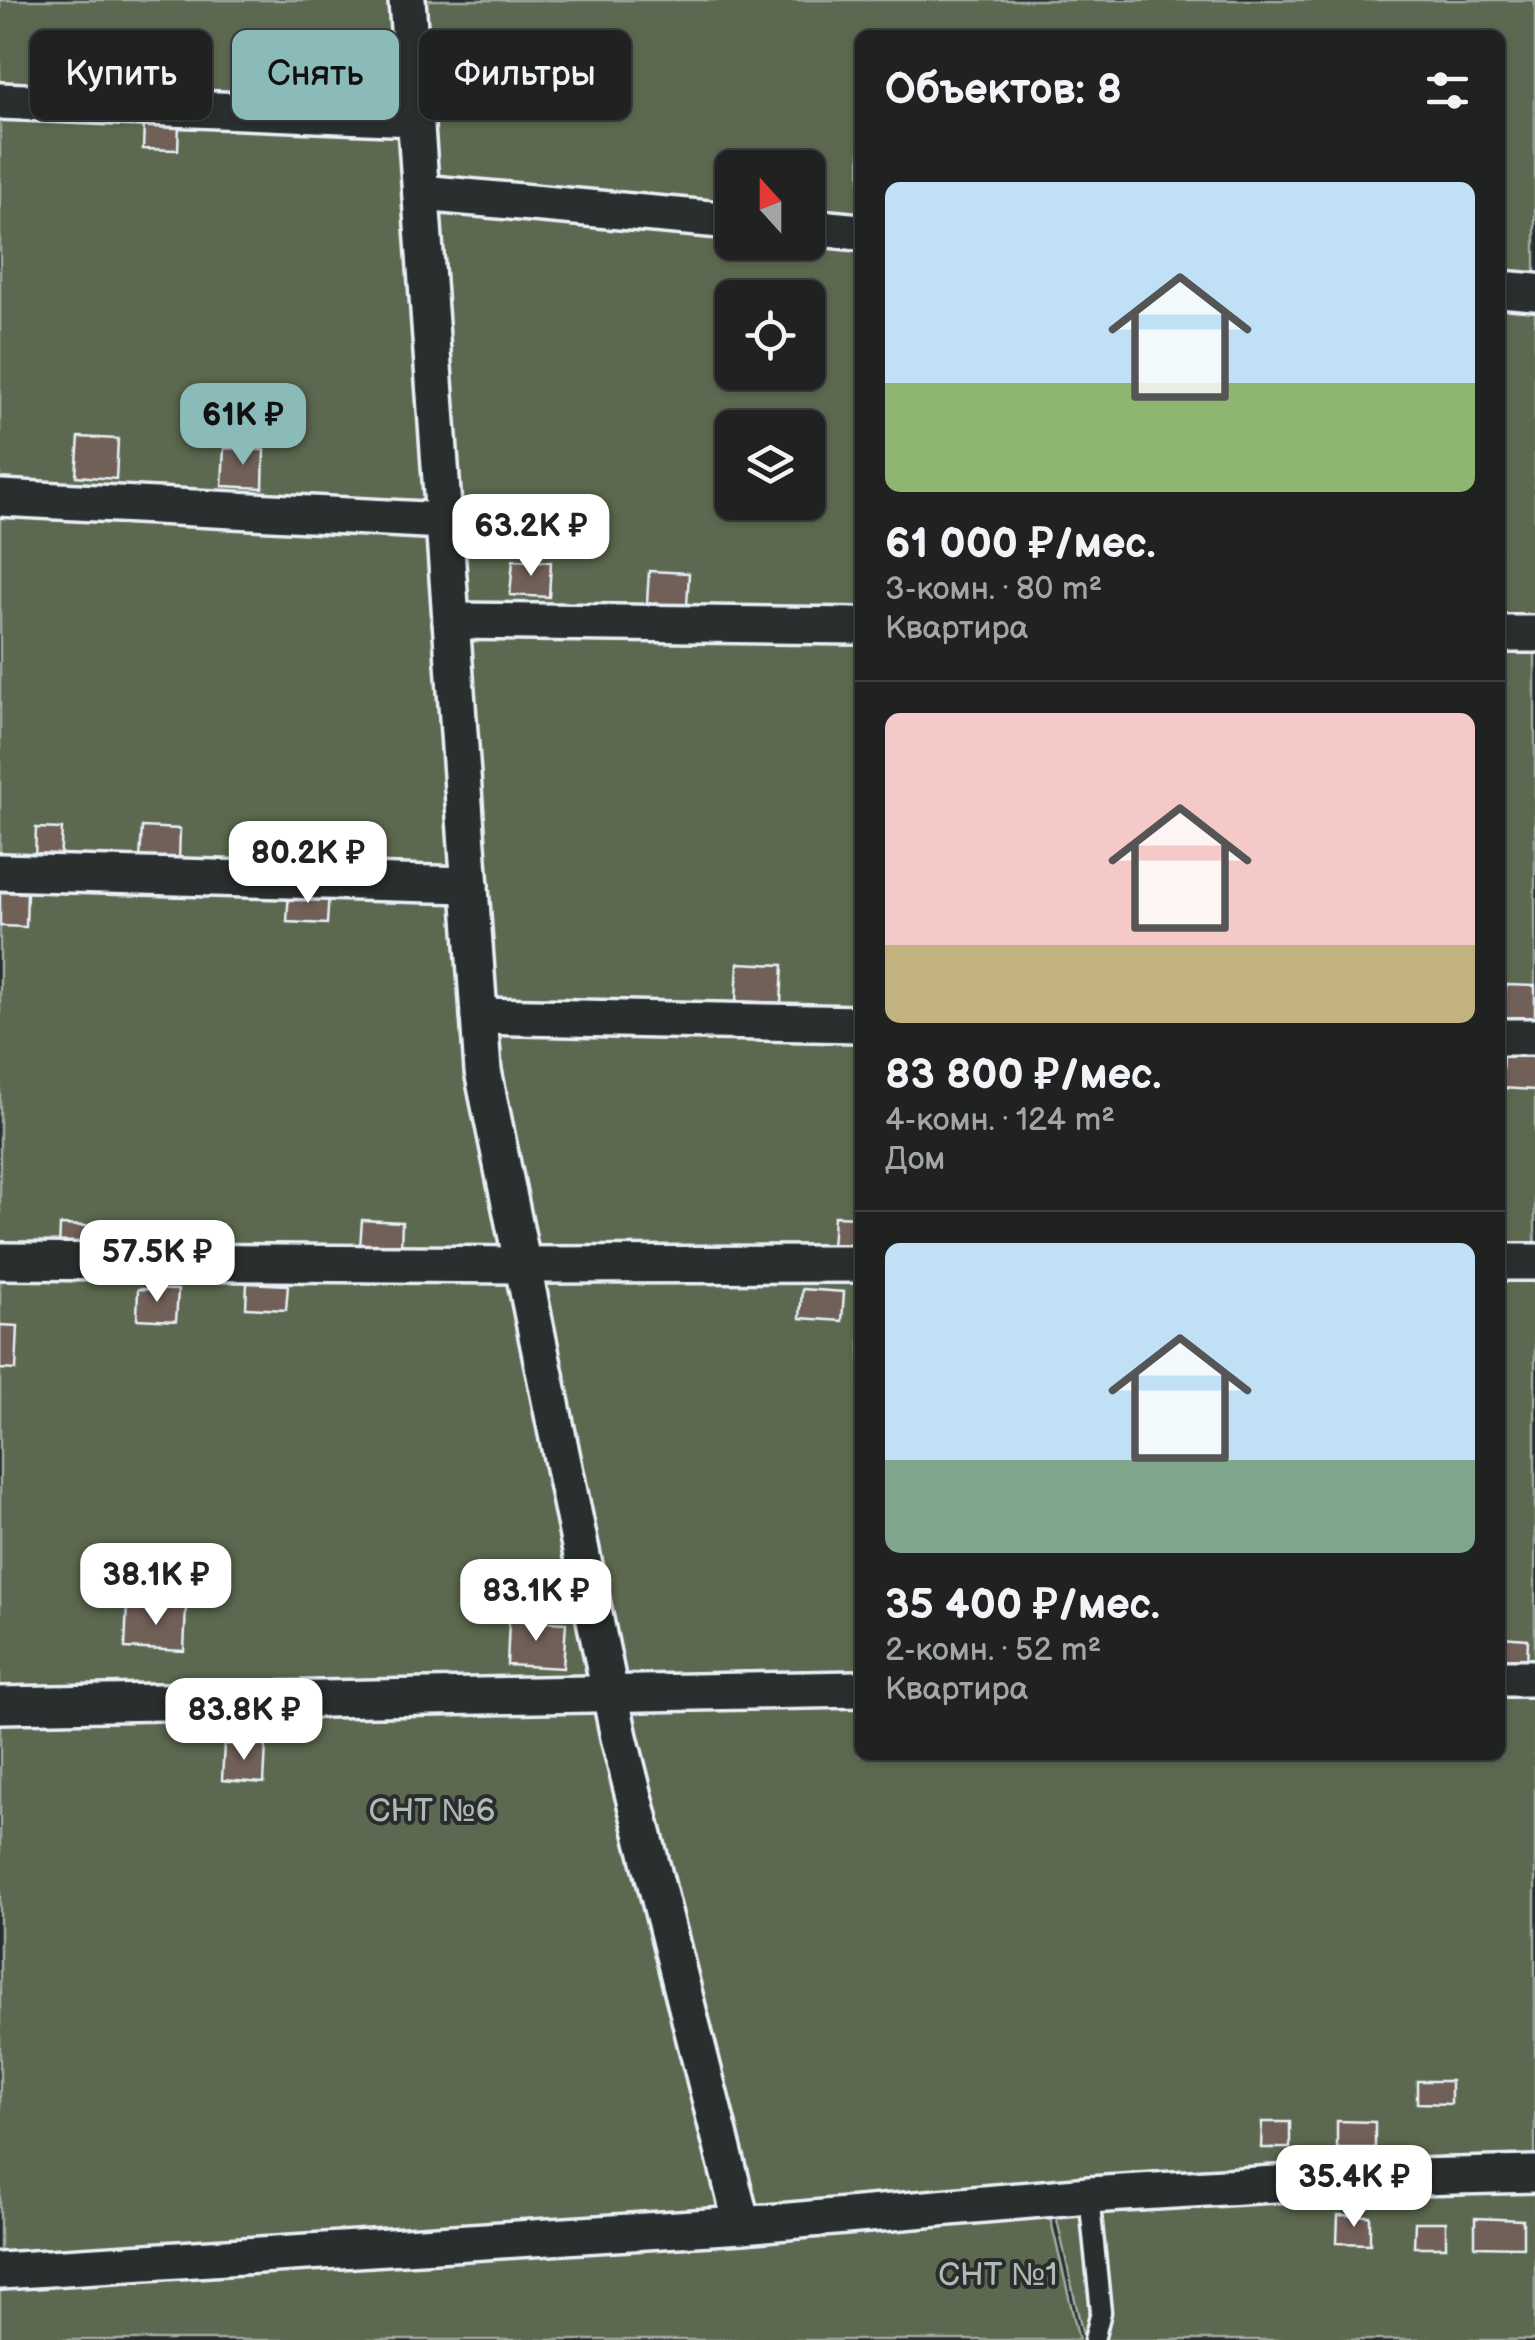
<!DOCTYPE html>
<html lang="ru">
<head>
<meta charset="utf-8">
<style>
  :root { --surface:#202222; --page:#2d2f2f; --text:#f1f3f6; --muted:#a2a4a5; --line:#3d3f40; --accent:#8bbbb9 }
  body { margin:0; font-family:"Balsamiq Sans",sans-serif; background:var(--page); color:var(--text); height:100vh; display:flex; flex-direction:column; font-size:38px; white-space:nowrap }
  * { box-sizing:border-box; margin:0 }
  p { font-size:32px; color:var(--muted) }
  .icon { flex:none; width:55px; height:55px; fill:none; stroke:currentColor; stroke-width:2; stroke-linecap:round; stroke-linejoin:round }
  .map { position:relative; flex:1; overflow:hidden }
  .sheet { position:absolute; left:855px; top:30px; width:650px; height:1730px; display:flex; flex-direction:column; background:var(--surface); border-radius:15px; box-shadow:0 2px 8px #0004,0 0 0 2px var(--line) }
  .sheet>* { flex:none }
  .hud { position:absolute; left:30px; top:30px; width:675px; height:90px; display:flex; gap:20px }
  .needle { width:65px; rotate:339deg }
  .buttons { position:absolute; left:715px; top:150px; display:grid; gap:20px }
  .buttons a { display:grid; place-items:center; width:110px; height:110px; border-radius:15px; background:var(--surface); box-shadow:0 2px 8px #0004,0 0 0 2px var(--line); font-size:50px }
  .price { position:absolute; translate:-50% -85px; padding:0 22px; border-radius:20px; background:#fff; color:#222; font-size:32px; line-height:65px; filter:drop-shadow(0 2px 5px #0008) }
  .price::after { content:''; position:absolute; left:50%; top:60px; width:30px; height:22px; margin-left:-15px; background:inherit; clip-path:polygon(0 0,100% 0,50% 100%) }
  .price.selected { background:var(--accent); color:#111 }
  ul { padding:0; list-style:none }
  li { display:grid; align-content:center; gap:20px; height:530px; padding:0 30px }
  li+li { border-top:2px solid var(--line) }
  li span { display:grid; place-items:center; height:310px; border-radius:15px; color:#555 }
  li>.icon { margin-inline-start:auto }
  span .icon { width:180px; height:180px; fill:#fffc; stroke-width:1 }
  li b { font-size:42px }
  h2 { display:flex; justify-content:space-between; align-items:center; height:120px; padding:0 30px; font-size:42px }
  .pill { padding:0 35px; border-radius:15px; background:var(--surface); box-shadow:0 2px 8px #0004,0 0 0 2px var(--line); font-size:35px; line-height:90px }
  .pill.selected { background:var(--accent); color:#111 }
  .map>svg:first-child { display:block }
</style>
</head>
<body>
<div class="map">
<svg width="1535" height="2340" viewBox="0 0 1535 2340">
  <rect width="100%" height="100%" fill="#2a2d2e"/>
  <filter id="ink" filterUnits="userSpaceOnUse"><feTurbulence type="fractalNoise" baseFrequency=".01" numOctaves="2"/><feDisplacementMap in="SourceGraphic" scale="20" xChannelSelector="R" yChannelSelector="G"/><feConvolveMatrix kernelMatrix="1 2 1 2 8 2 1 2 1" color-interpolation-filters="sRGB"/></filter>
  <g filter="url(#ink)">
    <path fill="#5b684f" stroke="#a2aca4" stroke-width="2.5" fill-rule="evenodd" d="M0 0H1535V2340H1084L1054 2206 1048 2208 1079 2340H0ZM860 35H1500V1755H860ZM732 168H808V242H732ZM732 298H808V372H732ZM732 428H808V502H732Z"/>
    <g fill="#716158" stroke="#e8f1f8" stroke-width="2.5">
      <path d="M180 67 208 68 207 97 180 96Z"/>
      <path d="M144 123 179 124 178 150 143 149Z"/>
      <path d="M79 437 118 439 116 479 76 476Z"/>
      <path d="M224 448 264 450 263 488 222 486Z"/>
      <path d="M513 560 551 562 549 597 510 595Z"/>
      <path d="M649 571 689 573 687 606 647 603Z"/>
      <path d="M142 827 180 829 179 861 140 860Z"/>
      <path d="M36 828 62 829 60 861 35 860Z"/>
      <path d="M289 889 329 891 327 924 287 922Z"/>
      <path d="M0 892 27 893 26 927 0 926Z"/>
      <path d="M738 963 783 965 781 1003 736 1001Z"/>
      <path d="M1506 985 1535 986V1022L1503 1019Z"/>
      <path d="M1503 1055 1535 1057V1090L1501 1088Z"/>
      <path d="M834 1216 860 1217V1251L832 1249Z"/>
      <path d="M362 1220 402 1222 401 1249 360 1247Z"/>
      <path d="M60 1225 89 1226 88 1251 59 1250Z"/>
      <path d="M247 1283 288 1285 286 1310 246 1308Z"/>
      <path d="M138 1289 178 1290 176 1321 137 1319Z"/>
      <path d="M802 1289 844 1292 842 1321 800 1318Z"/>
      <path d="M0 1325 18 1326 16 1370 0 1369Z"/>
      <path d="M127 1604 186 1607 184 1651 125 1648Z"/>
      <path d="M509 1620 566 1623 563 1668 507 1665Z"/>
      <path d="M1500 1637 1528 1639 1527 1667 1500 1666Z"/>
      <path d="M224 1744 266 1745 264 1783 222 1780Z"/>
      <path d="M1417 2081H1451V2104L1417 2103Z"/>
      <path d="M1337 2121 1375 2122V2148H1337Z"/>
      <path d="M1262 2122H1290V2148H1261Z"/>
      <path d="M1338 2215 1370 2216V2244L1337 2243Z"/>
      <path d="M1475 2218 1523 2220V2247L1475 2246Z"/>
      <path d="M1415 2222H1446V2247H1414Z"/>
    </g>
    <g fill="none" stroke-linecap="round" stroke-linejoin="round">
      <g stroke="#e8f1f8" stroke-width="25">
        <path id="service" d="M1089 2195 1101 2312 1094 2340"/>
      </g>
      <g stroke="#e8f1f8" stroke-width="42">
        <g id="minor">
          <path d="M407 0 483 1071 619 1737 742 2225"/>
          <path d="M0 101 416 118"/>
          <path d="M421 193 732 221"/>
          <path d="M808 227 860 232"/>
          <path d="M1500 289 1535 292"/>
          <path d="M0 498 444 521"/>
          <path d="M451 621 860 626"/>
          <path d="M1500 634H1535"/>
          <path d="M0 872 470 885"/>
          <path d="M479 1016 860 1024"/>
          <path d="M1500 1037H1535"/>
          <path d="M0 1261 523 1265 860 1264"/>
          <path d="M1500 1262H1535"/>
          <path d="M1500 1678H1535"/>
          <path d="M0 1705 860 1689"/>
          <path d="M0 2271 742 2225 1089 2195 1377 2178 1535 2174"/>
        </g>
      </g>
      <use href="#service" stroke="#2a2d2e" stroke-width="18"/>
      <use href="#minor" stroke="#2a2d2e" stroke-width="35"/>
    </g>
  </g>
  <g text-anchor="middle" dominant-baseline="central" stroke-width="8" stroke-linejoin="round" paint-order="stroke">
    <g font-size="32" fill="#b0bab4" stroke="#2a2d2e">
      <text x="432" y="1811">СНТ №6</text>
      <text x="998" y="2275">СНТ №1</text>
    </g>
  </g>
</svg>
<div class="buttons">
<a><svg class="needle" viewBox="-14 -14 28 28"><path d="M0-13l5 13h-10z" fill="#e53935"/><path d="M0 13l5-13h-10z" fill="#a2a4a5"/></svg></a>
<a><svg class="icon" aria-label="locate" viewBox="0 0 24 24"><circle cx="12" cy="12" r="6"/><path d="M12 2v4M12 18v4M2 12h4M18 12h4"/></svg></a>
<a><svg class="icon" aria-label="layers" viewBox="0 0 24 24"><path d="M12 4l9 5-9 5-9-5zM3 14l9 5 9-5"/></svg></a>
</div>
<b class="price selected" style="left:243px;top:468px">61K ₽</b>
<b class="price" style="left:531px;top:579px">63.2K ₽</b>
<b class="price" style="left:308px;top:906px">80.2K ₽</b>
<b class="price" style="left:157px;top:1305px">57.5K ₽</b>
<b class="price" style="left:156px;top:1628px">38.1K ₽</b>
<b class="price" style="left:536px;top:1644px">83.1K ₽</b>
<b class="price" style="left:244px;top:1763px">83.8K ₽</b>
<b class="price" style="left:1354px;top:2230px">35.4K ₽</b>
<div class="hud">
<a class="pill">Купить</a>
<a class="pill selected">Снять</a>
<a class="pill">Фильтры</a>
</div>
<section class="sheet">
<h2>Объектов: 8<svg class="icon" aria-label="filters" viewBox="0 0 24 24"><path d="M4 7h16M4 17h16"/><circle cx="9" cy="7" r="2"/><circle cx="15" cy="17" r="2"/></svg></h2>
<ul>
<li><span style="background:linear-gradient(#bfe0f5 65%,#8fb573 0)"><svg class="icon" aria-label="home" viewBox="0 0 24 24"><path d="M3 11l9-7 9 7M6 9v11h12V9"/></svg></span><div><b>61 000 ₽/мес.</b><p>3-комн. · 80 m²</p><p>Квартира</p></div></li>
<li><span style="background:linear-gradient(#f6c9c9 75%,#c2b280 0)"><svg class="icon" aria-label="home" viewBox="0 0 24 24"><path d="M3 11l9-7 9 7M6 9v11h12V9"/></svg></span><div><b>83 800 ₽/мес.</b><p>4-комн. · 124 m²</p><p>Дом</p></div></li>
<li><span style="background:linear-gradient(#bfe0f5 70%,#7fa58c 0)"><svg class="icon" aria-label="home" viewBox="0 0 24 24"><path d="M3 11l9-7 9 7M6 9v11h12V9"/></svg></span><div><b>35 400 ₽/мес.</b><p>2-комн. · 52 m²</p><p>Квартира</p></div></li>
</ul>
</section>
</div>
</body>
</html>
